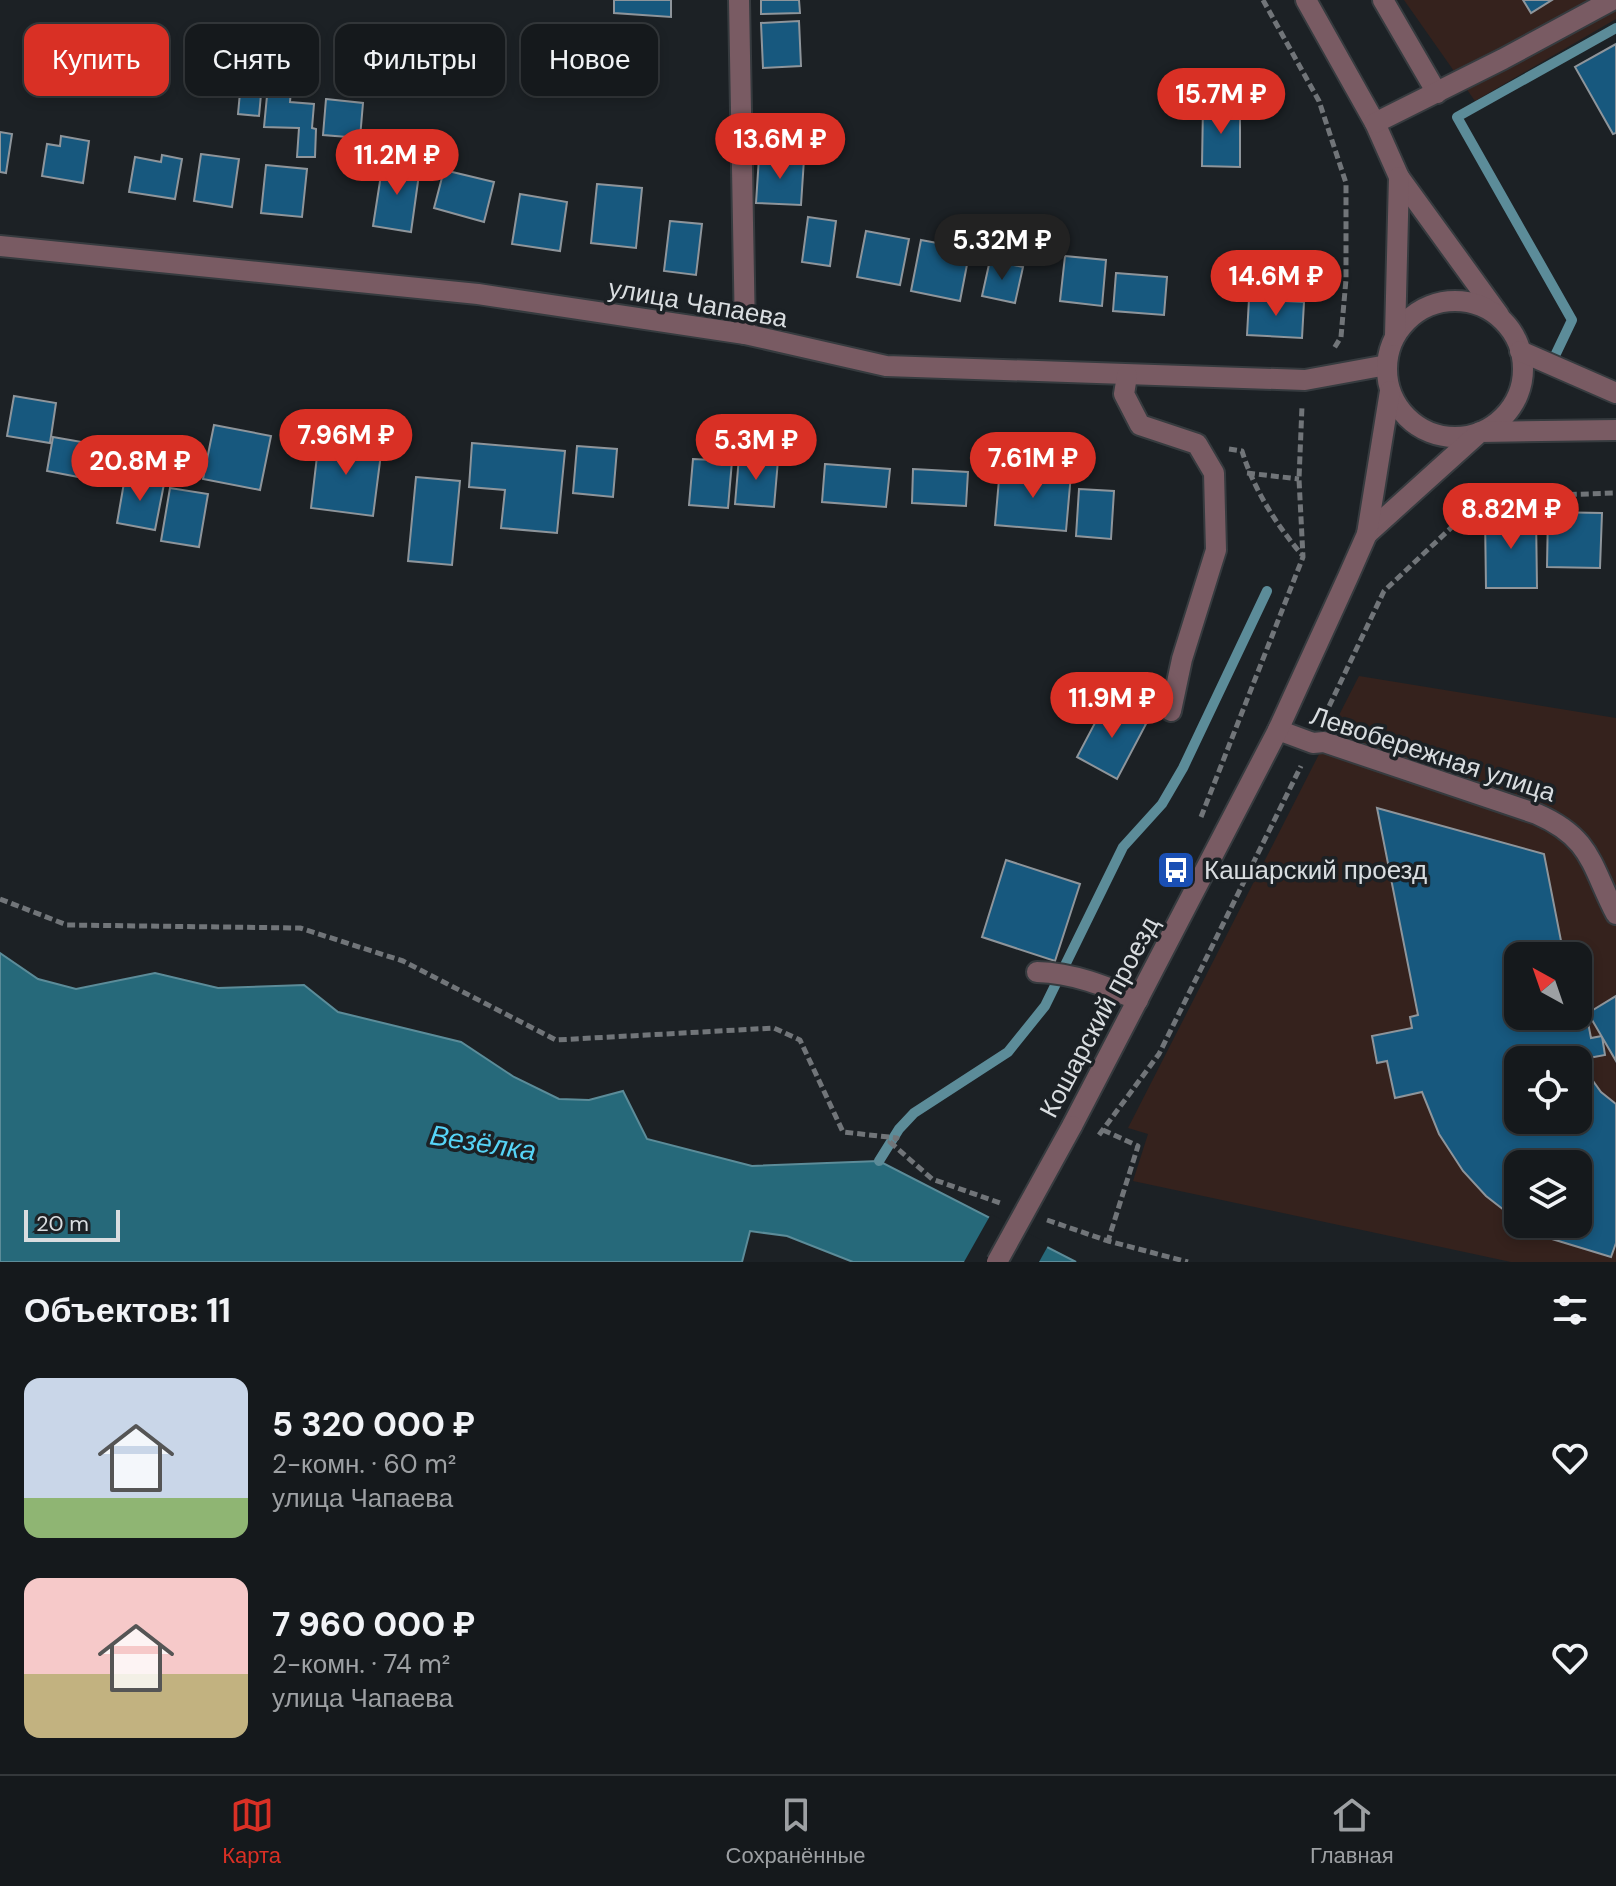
<!DOCTYPE html>
<html lang="ru">
<head>
<meta charset="utf-8">
<style>
  :root { --surface:#15191c; --page:#222629; --text:#f1f3f6; --muted:#9da0a3; --line:#34383b; --accent:#d93025 }
  body { margin:0; font-family:"DM Sans",sans-serif; background:var(--page); color:var(--text); height:100vh; display:flex; flex-direction:column; font-size:30px; white-space:nowrap }
  * { box-sizing:border-box; margin:0 }
  p { font-size:26px; color:var(--muted) }
  .icon { flex:none; width:44px; height:44px; fill:none; stroke:currentColor; stroke-width:2; stroke-linecap:round; stroke-linejoin:round }
  .map { position:relative; height:1262px; overflow:hidden }
  .side { display:flex; flex-direction:column; background:var(--surface); flex:1 }
  .side>* { flex:none }
  .guide { position:absolute; left:24px; top:24px; width:800px; height:72px; display:flex; gap:16px }
  .needle { width:52px; rotate:320deg }
  .fabs { position:absolute; left:1504px; top:942px; display:grid; gap:16px }
  .fabs a { display:grid; place-items:center; width:88px; height:88px; border-radius:16px; background:var(--surface); box-shadow:0 4px 12px #0003,0 0 0 2px var(--line); font-size:40px }
  .scale { position:absolute; left:24px; bottom:20px; width:96px; box-sizing:border-box; padding-left:8px; border:4px solid #d9dde0; border-top:0; font-size:22px; line-height:28px; white-space:nowrap; color:#d9dde0; -webkit-text-stroke:6px #1c2125; paint-order:stroke }
  .price { position:absolute; translate:-50% -68px; padding:0 18px; border-radius:28px; background:var(--accent); color:#fff; font-size:26px; line-height:52px; filter:drop-shadow(0 2px 4px #0008) }
  .price::after { content:''; position:absolute; left:50%; top:48px; width:24px; height:18px; margin-left:-12px; background:inherit; clip-path:polygon(0 0,100% 0,50% 100%) }
  .price.on { background:#222; color:#fff }
  ul { padding:0; list-style:none }
  li { display:flex; align-items:center; gap:24px; height:200px; padding:0 24px }
  li span { display:grid; place-items:center; flex:none; width:224px; height:160px; border-radius:16px; color:#555 }
  li>.icon { margin-inline-start:auto }
  span .icon { width:96px; height:96px; fill:#fffc; stroke-width:1 }
  li b { font-size:34px }
  h2 { display:flex; justify-content:space-between; align-items:center; height:96px; padding:0 24px; font-size:34px }
  .chip { padding:0 28px; border-radius:16px; background:var(--surface); box-shadow:0 4px 12px #0003,0 0 0 2px var(--line); font-size:28px; line-height:72px }
  .chip.on { background:var(--accent); color:#fff }
  .dock { display:flex; justify-content:space-around; align-items:center; height:112px; border-top:2px solid var(--line); background:var(--surface); font-size:22px; color:var(--muted) }
  .dock a { display:grid; justify-items:center; gap:4px }
  .dock .on { color:var(--accent) }
  .map>svg:first-child { display:block }
</style>
</head>
<body>
<div class="map">
<svg width="1616" height="1262" viewBox="0 0 1616 1262">
  <rect width="100%" height="100%" fill="#1c2125"/>
  <g fill="#35221d" fill-rule="evenodd">
    <path d="M1404 0H1616V19L1475 101Z"/>
    <path d="M1359 676 1616 718V1262H1511L1133 1181 1148 1134 1128 1128ZM1518 956H1578V1016H1518ZM1518 1060H1578V1120H1518ZM1518 1164H1578V1224H1518Z"/>
  </g>
  <path fill="#26697a" stroke="#5c8c99" stroke-width="2" d="M0 953 38 979 76 989 155 973 218 988 304 985 338 1012 461 1042 514 1077 559 1099 589 1100 623 1091 647 1139 752 1166 879 1161 1076 1262H853L787 1236 750 1231 742 1262H0Z"/>
  <path fill="#1c2125" d="M991 1214 1049 1244 1039 1262H964Z"/>
  <g fill="none" stroke-linecap="round" stroke-linejoin="round">
    <g stroke="#5c8c99" stroke-width="10">
      <path d="M1551 364 1572 320 1457 117 1616 28"/>
      <path d="M879 1161 899 1129 914 1113 1008 1052 1045 1006 1123 847 1162 804 1183 768 1267 591"/>
    </g>
  </g>
  <g fill="#17587e" stroke="#8e959b" stroke-width="2">
    <path d="M614 0H671V17L614 13Z"/>
    <path d="M761 0H799L800 13 761 14Z"/>
    <path d="M1523 0H1552L1531 13Z"/>
    <path d="M799 21 801 66 763 68 761 23Z"/>
    <path d="M1616 44V133L1613 134 1575 67Z"/>
    <path d="M243 60 264 62 259 116 238 114Z"/>
    <path d="M270 65 293 67 290 102 314 104 312 128 316 129 315 157H297L299 128 264 127Z"/>
    <path d="M326 99 363 103 360 138 323 135Z"/>
    <path d="M1203 105H1240V167L1202 166Z"/>
    <path d="M0 132 12 134 6 173 0 172Z"/>
    <path d="M61 136 89 141 83 183 42 176 47 144 60 146Z"/>
    <path d="M201 154 239 159 232 207 194 201Z"/>
    <path d="M162 155 182 159 175 199 129 192 135 157 161 162Z"/>
    <path d="M759 157 804 159 801 205 756 203Z"/>
    <path d="M383 162 420 167 411 232 373 226Z"/>
    <path d="M266 165 307 169 302 217 261 213Z"/>
    <path d="M444 170 494 182 484 222 434 208Z"/>
    <path d="M597 184 642 188 636 248 591 243Z"/>
    <path d="M520 194 567 202 560 251 512 244Z"/>
    <path d="M808 217 836 221 830 266 802 262Z"/>
    <path d="M670 221 702 224 696 275 664 271Z"/>
    <path d="M866 231 909 239 900 285 857 277Z"/>
    <path d="M921 240 970 249 960 301 911 291Z"/>
    <path d="M1065 256 1106 260 1102 306 1060 301Z"/>
    <path d="M990 260 1023 267 1015 303 982 296Z"/>
    <path d="M1116 273 1167 277 1164 315 1113 311Z"/>
    <path d="M1249 299 1304 302 1302 338 1247 335Z"/>
    <path d="M14 396 56 403 50 443 7 436Z"/>
    <path d="M214 425 271 436 260 490 203 479Z"/>
    <path d="M53 437 99 445 94 480 47 471Z"/>
    <path d="M319 439 382 446 373 516 311 508Z"/>
    <path d="M472 443 565 451 557 533 501 528 505 490 469 487Z"/>
    <path d="M577 446 617 449 613 497 573 493Z"/>
    <path d="M739 457 778 460 774 507 735 504Z"/>
    <path d="M693 459 732 461 728 508 689 505Z"/>
    <path d="M825 464 890 469 886 507 822 502Z"/>
    <path d="M1000 468 1071 474 1066 531 995 525Z"/>
    <path d="M913 469 968 472 966 506 912 503Z"/>
    <path d="M125 477 164 484 155 530 117 523Z"/>
    <path d="M416 477 460 481 452 565 408 561Z"/>
    <path d="M170 488 208 494 199 547 161 541Z"/>
    <path d="M1079 489 1114 491 1111 539 1076 536Z"/>
    <path d="M1548 512 1602 513 1600 568 1547 567Z"/>
    <path d="M1536 514 1537 588H1486L1485 515Z"/>
    <path d="M1106 702 1146 724 1117 779 1077 757Z"/>
    <path d="M1377 808 1544 854 1564 956H1518V1016H1578V1003L1584 1002 1591 1038 1602 1036 1605 1055 1578 1060H1518V1120H1578V1060L1601 1092 1616 1104V1243L1611 1257 1552 1239 1523 1224H1578V1164H1518V1221L1486 1196 1463 1171 1439 1134 1422 1092 1395 1098 1387 1061 1377 1063 1372 1036 1412 1028 1410 1017 1418 1015Z"/>
    <path d="M1006 860 1080 884 1055 961 982 937Z"/>
    <path d="M1616 996V1061L1588 1013Z"/>
  </g>
  <g fill="none" stroke-linecap="round" stroke-linejoin="round">
    <g stroke="#363b3f" stroke-width="24">
      <g id="minor">
        <path d="M739 0 745 334"/>
        <path d="M1306 0 1375 123 1399 177 1499 315"/>
        <path d="M1383 0 1437 93"/>
        <path d="M1375 123 1503 59 1612 0"/>
        <path d="M0 246 478 294 745 334 886 366 1305 380 1387 365"/>
        <circle cx="1455" cy="369" r="68"/>
        <path d="M1395 336 1399 177"/>
        <path d="M1520 351 1616 393"/>
        <path d="M1127 376 1124 394 1140 425 1197 444 1214 473 1216 550 1182 659 1171 711"/>
        <path d="M1367 534 1480 432 1616 430"/>
        <path d="M1278 730 1313 743 1324 742 1537 814C1592 838 1591 866 1616 914"/>
        <path d="M1037 972C1074 973 1105 986 1138 1000"/>
        <path d="M1072 1126 1278 730 1348 577 1367 534 1390 391"/>
      </g>
    </g>
    <g stroke="#717579" stroke-width="5" stroke-dasharray="8 4" stroke-linecap="butt">
      <path d="M1263 0 1319 101 1346 183V279L1341 337 1333 350"/>
      <path d="M1229 449 1242 451C1254 490 1276 524 1302 555"/>
      <path d="M1247 473 1299 479"/>
      <path d="M1324 717 1384 591 1471 509 1493 497 1616 493"/>
      <path d="M1201 817 1303 557 1299 479 1302 406"/>
      <path d="M0 899 67 925 300 928 403 961 556 1040 774 1028 800 1040 843 1132 897 1138 890 1142 932 1179 1000 1203"/>
      <path d="M1103 1130 1138 1146 1108 1241"/>
      <path d="M1099 1135 1159 1054 1301 766"/>
      <path d="M1047 1220 1108 1241 1188 1262"/>
    </g>
    <use href="#minor" stroke="#795b63" stroke-width="20"/>
    <g stroke="#363b3f" stroke-width="24" stroke-linecap="butt">
      <path id="minor-bridge" d="M997 1262 1072 1126"/>
    </g>
    <use href="#minor-bridge" stroke="#795b63" stroke-width="20"/>
  </g>
  <defs>
    <g id="bus-square" transform="scale(2)"><rect x="-9" y="-9" width="18" height="18" rx="4" fill="#1a4fb4" stroke="#1c2125"/><path d="M-5-6H5V4H4V6H2V4H-2V6H-4V4H-5ZM-3.5-4V0h7V-4ZM-3.5 1.2v1.5H-2V1.2ZM2 1.2v1.5H3.5V1.2Z" fill="#fff"/></g>
  </defs>
  <g fill-rule="evenodd">
    <use href="#bus-square" x="1176" y="870"/>
  </g>
  <g text-anchor="middle" dominant-baseline="central" stroke-width="7" stroke-linejoin="round" paint-order="stroke">
    <g font-size="26" fill="#d9dde0" stroke="#1c2125">
      <text transform="translate(698 303) rotate(10)">улица Чапаева</text>
      <text transform="translate(1433 754) rotate(18)">Левобережная улица</text>
      <text transform="translate(1099 1017) rotate(-62)">Кошарский проезд</text>
    </g>
    <g font-size="26" fill="#d9dde0" stroke="#1c2125" text-anchor="start">
      <text x="1204" y="870">Кашарский проезд</text>
    </g>
    <g font-size="28" font-style="italic" fill="#56d4f6" stroke="#1c2125">
      <text transform="translate(483 1143) rotate(9)">Везёлка</text>
    </g>
  </g>
</svg>
<div class="fabs">
<a><svg class="needle" viewBox="-14 -14 28 28"><path d="M0-13l5 13h-10z" fill="#e53935"/><path d="M0 13l5-13h-10z" fill="#9da0a3"/></svg></a>
<a><svg class="icon" aria-label="locate" viewBox="0 0 24 24"><circle cx="12" cy="12" r="6"/><path d="M12 2v4M12 18v4M2 12h4M18 12h4"/></svg></a>
<a><svg class="icon" aria-label="layers" viewBox="0 0 24 24"><path d="M12 4l9 5-9 5-9-5zM3 14l9 5 9-5"/></svg></a>
</div>
<div class="scale">20 m</div>
<b class="price" style="left:1221px;top:136px">15.7M ₽</b>
<b class="price" style="left:780px;top:181px">13.6M ₽</b>
<b class="price" style="left:397px;top:197px">11.2M ₽</b>
<b class="price on" style="left:1002px;top:282px">5.32M ₽</b>
<b class="price" style="left:1276px;top:318px">14.6M ₽</b>
<b class="price" style="left:346px;top:477px">7.96M ₽</b>
<b class="price" style="left:756px;top:482px">5.3M ₽</b>
<b class="price" style="left:1033px;top:500px">7.61M ₽</b>
<b class="price" style="left:140px;top:503px">20.8M ₽</b>
<b class="price" style="left:1511px;top:551px">8.82M ₽</b>
<b class="price" style="left:1112px;top:740px">11.9M ₽</b>
<div class="guide">
<a class="chip on">Купить</a>
<a class="chip">Снять</a>
<a class="chip">Фильтры</a>
<a class="chip">Новое</a>
</div>
</div>
<section class="side">
<h2>Объектов: 11<svg class="icon" aria-label="filters" viewBox="0 0 24 24"><path d="M4 7h16M4 17h16"/><circle cx="9" cy="7" r="2"/><circle cx="15" cy="17" r="2"/></svg></h2>
<ul>
<li><span style="background:linear-gradient(#c9d6e8 75%,#8fb573 0)"><svg class="icon" aria-label="home" viewBox="0 0 24 24"><path d="M3 11l9-7 9 7M6 9v11h12V9"/></svg></span><div><b>5 320 000 ₽</b><p>2-комн. · 60 m²</p><p>улица Чапаева</p></div><svg class="icon" aria-label="heart" viewBox="0 0 24 24"><path d="M12 20l-8-8c-3-5 5-10 8-4 3-6 11-1 8 4z"/></svg></li>
<li><span style="background:linear-gradient(#f6c9c9 60%,#c2b280 0)"><svg class="icon" aria-label="home" viewBox="0 0 24 24"><path d="M3 11l9-7 9 7M6 9v11h12V9"/></svg></span><div><b>7 960 000 ₽</b><p>2-комн. · 74 m²</p><p>улица Чапаева</p></div><svg class="icon" aria-label="heart" viewBox="0 0 24 24"><path d="M12 20l-8-8c-3-5 5-10 8-4 3-6 11-1 8 4z"/></svg></li>
</ul>
</section>
<nav class="dock">
<a class="on"><svg class="icon" aria-label="map" viewBox="0 0 24 24"><path d="M3 6l6-2 6 2 6-2v14l-6 2-6-2-6 2zM9 4v14M15 6v14"/></svg>Карта</a>
<a><svg class="icon" aria-label="saved" viewBox="0 0 24 24"><path d="M7 4h10v16l-5-4-5 4z"/></svg>Сохранённые</a>
<a><svg class="icon" aria-label="home" viewBox="0 0 24 24"><path d="M3 11l9-7 9 7M6 9v11h12V9"/></svg>Главная</a>
</nav>
</body>
</html>
